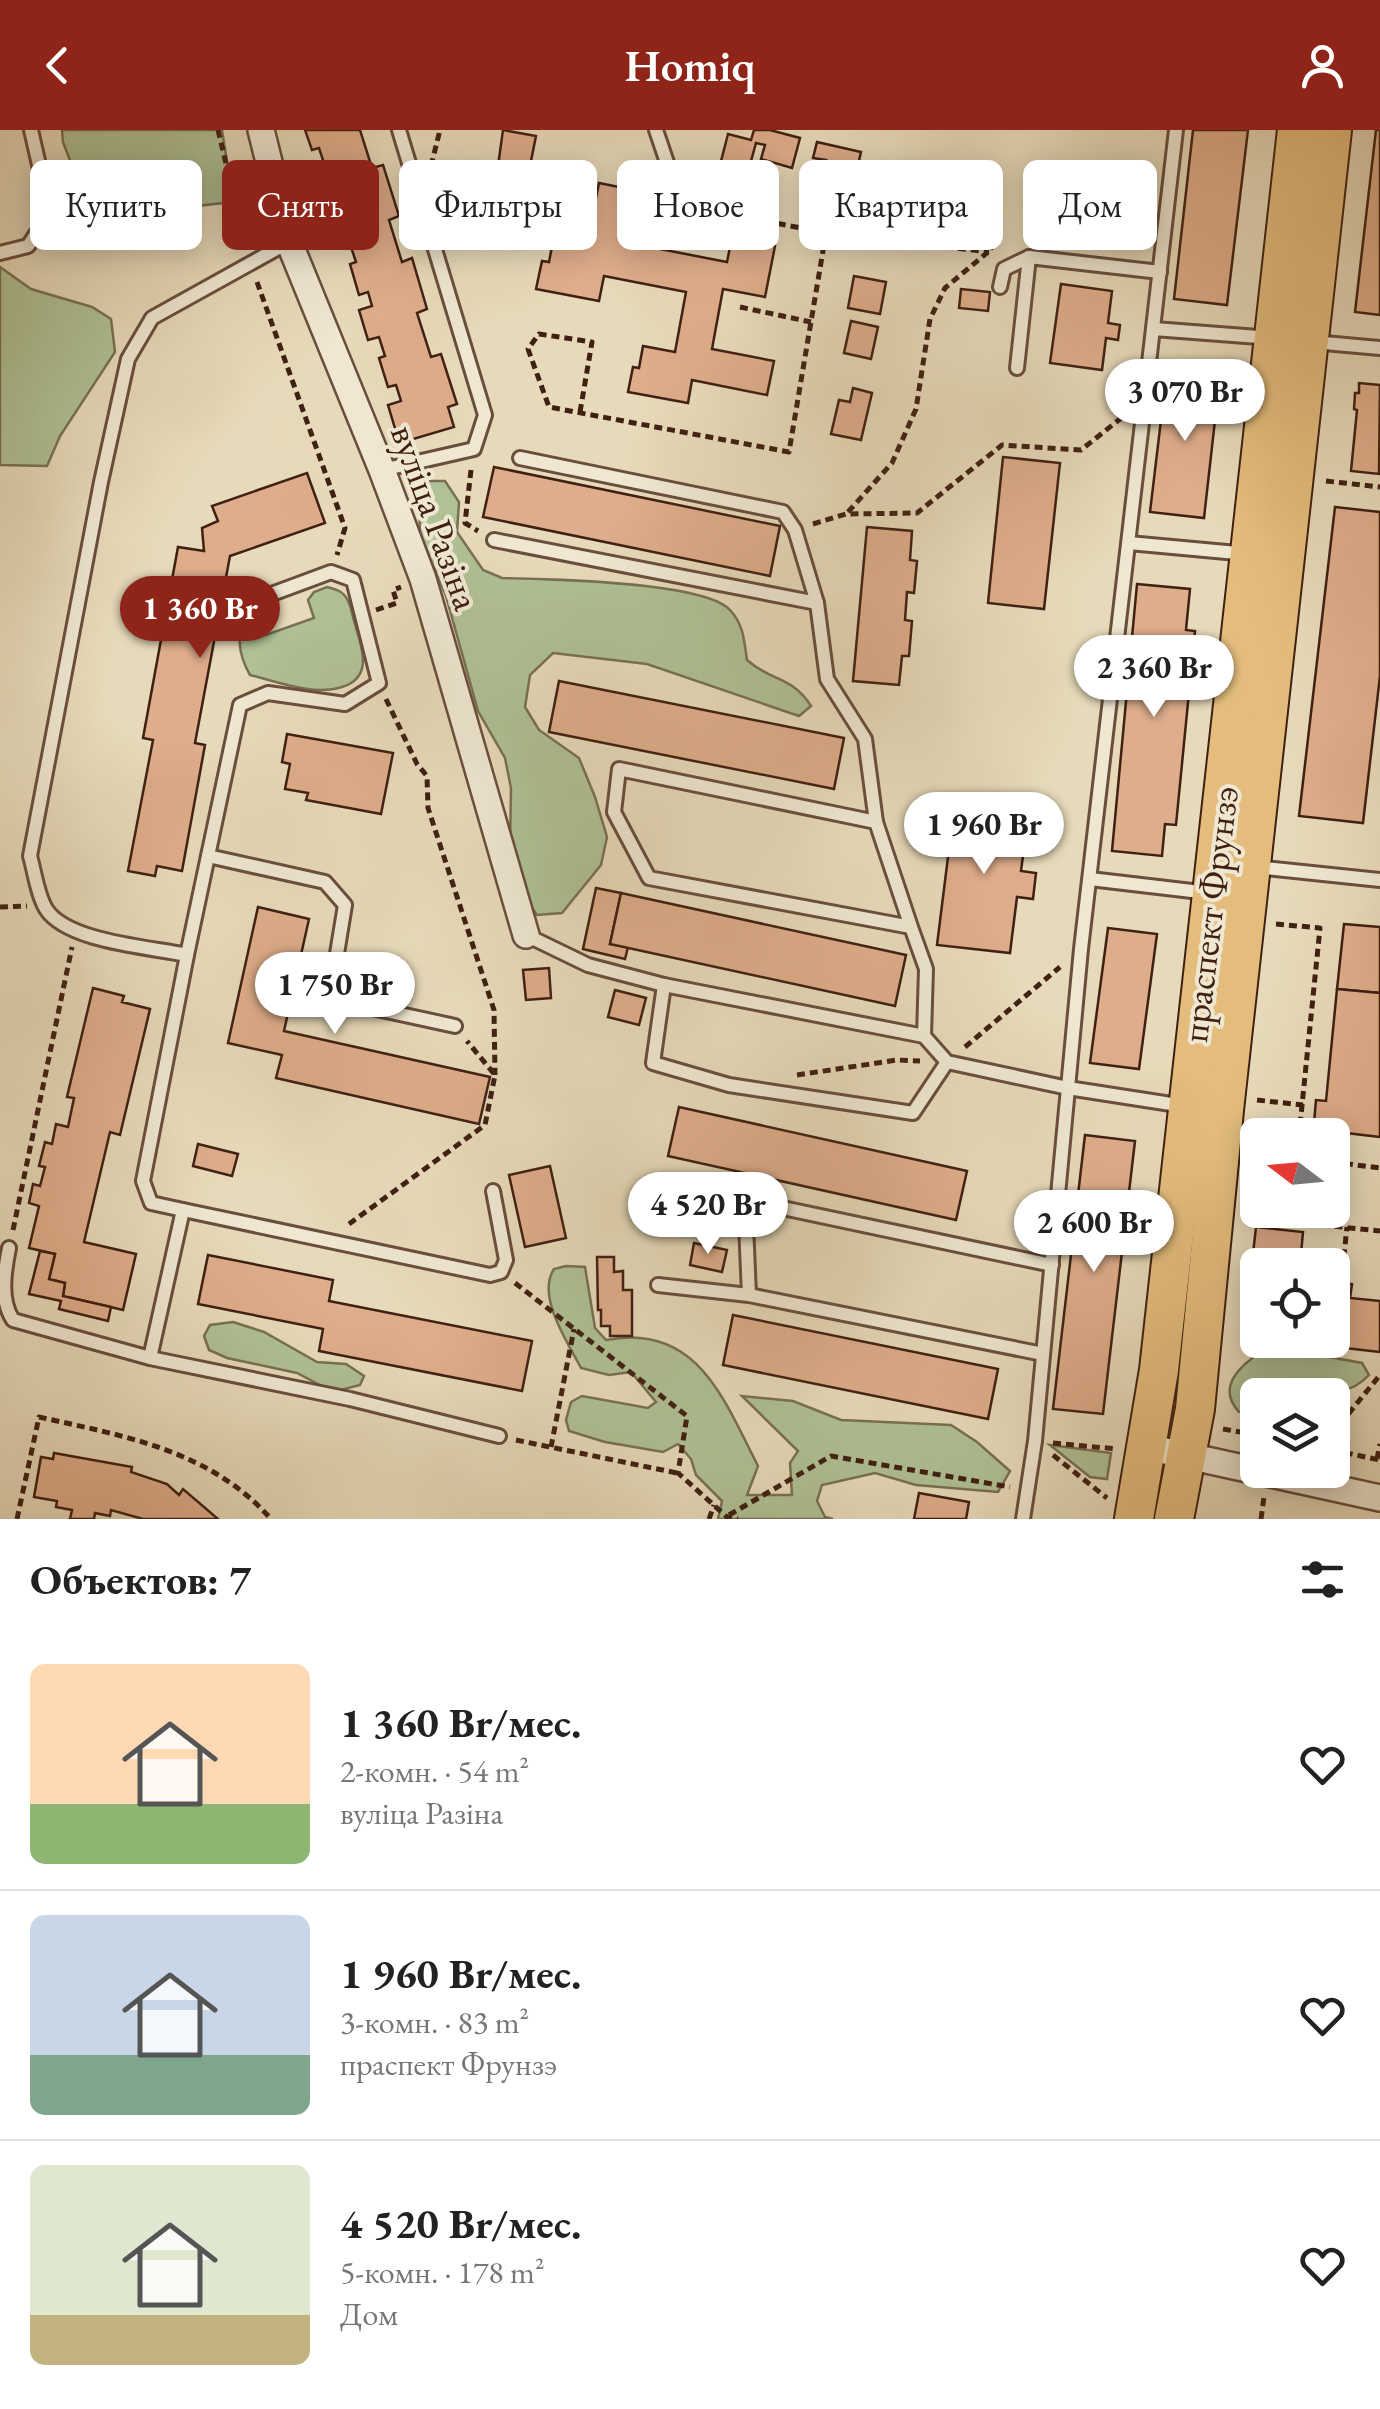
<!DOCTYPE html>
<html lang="ru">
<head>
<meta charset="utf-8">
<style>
  :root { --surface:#fff; --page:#f6f6f6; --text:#222; --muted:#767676; --line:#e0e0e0; --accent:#8f2418 }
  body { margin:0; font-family:"EB Garamond",serif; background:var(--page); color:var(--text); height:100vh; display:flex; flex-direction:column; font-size:38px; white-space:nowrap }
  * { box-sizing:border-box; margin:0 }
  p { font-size:32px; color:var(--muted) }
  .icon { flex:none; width:55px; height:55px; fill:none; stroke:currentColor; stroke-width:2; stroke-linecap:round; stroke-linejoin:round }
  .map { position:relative; height:1389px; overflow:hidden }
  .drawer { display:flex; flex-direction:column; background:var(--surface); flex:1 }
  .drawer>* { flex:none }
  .guide { position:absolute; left:30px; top:30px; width:1320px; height:90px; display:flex; gap:20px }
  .needle { width:65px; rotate:286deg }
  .fabs { position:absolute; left:1240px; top:988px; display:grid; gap:20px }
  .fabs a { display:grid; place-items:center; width:110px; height:110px; border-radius:15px; background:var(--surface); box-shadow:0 5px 25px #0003; font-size:50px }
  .price { position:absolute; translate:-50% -85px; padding:0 22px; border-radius:35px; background:#fff; color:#222; font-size:32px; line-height:65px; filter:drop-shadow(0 2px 5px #0008) }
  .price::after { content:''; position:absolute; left:50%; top:60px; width:30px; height:22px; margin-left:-15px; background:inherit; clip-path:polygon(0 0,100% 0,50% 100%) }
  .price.active { background:var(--accent); color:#fff }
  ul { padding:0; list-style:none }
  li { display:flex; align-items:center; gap:30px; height:250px; padding:0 30px }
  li+li { border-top:2px solid var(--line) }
  li span { display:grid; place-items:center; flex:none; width:280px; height:200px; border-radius:15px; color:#555 }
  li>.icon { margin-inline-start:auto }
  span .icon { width:120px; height:120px; fill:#fffc; stroke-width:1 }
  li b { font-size:42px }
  h2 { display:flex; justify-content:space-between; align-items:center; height:120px; padding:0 30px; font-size:42px }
  .tag { padding:0 35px; border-radius:15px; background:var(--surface); box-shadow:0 5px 25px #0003; font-size:35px; line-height:90px }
  .tag.active { background:var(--accent); color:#fff }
  header { display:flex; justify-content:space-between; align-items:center; height:130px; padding:0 30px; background:var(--accent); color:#fff; font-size:45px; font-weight:600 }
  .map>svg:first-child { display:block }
</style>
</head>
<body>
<header><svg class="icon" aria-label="back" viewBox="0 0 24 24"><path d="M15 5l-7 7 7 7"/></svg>Homiq<svg class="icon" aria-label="person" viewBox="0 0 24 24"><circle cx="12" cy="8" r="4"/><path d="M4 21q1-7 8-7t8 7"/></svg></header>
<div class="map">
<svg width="1380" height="1389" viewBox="0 0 1380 1389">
  <rect width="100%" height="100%" fill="#e7daba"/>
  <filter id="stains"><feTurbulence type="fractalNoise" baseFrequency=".002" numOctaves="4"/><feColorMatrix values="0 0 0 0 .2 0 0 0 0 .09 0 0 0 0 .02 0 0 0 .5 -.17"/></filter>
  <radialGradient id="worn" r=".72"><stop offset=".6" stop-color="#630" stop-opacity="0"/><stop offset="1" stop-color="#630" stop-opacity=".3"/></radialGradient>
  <g fill="#afc195" stroke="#787054" stroke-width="2.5">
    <path d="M62 0H222L229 44 223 73 197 76 179 63 88 78 63 12Z"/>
    <path d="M0 137 31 159 92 177 111 189 115 222 60 306 47 336 0 335Z"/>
    <path d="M430 351H445L459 372 457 402 483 440 502 448C544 449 704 451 730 480 744 495 744 511 747 530 772 552 792 546 811 576L799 586 647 534 553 523 530 545 525 577 539 600 579 628 595 667 607 707 601 735 562 783 537 785 524 766 510 718 511 658 505 628 478 581 446 466 420 405 419 365Z"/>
    <path d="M327 457C335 459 343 461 347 469 351 475 352 484 354 491 361 515 375 547 342 557 313 566 279 552 250 545 237 523 237 502 245 478L254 473 266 505 314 488 308 470 314 462Z"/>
    <path d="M566 1136 585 1137 595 1198 606 1210C697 1192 724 1270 758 1336L747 1365H792L790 1333 798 1321 742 1266 793 1271 841 1290 951 1295 977 1312 1010 1341 998 1362 916 1355 875 1343 822 1355 817 1371 825 1387 833 1389H718L722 1371 696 1345 691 1329 678 1314 663 1322 605 1312 569 1301 566 1290 571 1272 582 1266 648 1278 656 1272 631 1242 609 1245 581 1238C568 1213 536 1166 554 1139Z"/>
    <path d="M233 1192 264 1202 317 1232 346 1234 364 1246 360 1255 333 1262 297 1243 227 1228 209 1220 204 1206 210 1195Z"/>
    <path d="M1263 1221 1313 1224 1362 1233 1369 1245C1329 1286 1303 1234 1265 1265H1258L1254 1279 1239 1282C1216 1257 1240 1235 1263 1221Z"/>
    <path d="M1050 1315 1111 1323 1107 1349 1090 1347Z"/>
  </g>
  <g fill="#dead8b" stroke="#402013" stroke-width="2.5">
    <path d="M305 0H360L372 38 383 35 399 86 389 90 402 132 412 128 427 179 417 183 431 227 441 224 457 274 448 277 454 297 410 310 408 302 397 305 388 275 401 271 396 255 388 257 379 228 385 226 379 207 368 210 359 180 372 176 368 162 359 165 350 134 356 132 350 114 339 117 330 86 340 82 337 71 328 74 318 41 326 39 319 18 312 20Z"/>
    <path d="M503 0 536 6 530 36 516 33 513 47 497 43Z"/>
    <path d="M754 0H770L800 8 792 38 761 29 765 15 756 13 748 42 720 35 728 4 751 10Z"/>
    <path d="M1193 0H1248L1227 175 1174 169Z"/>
    <path d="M1376 0H1380V185L1355 182Z"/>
    <path d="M817 12 861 22 854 53 822 46 826 30 813 28Z"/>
    <path d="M858 40 891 46 886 71 868 68 870 57 856 54Z"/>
    <path d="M599 53 634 60 624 112 727 132 732 107 775 116 765 167 723 159 712 219 774 231 767 265 692 250 688 273 628 262 633 237 639 238 643 216 675 222 686 162 604 146 599 171 536 159 542 131 549 132 553 111 586 117Z"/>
    <path d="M175 71 181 96 119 113 112 87Z"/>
    <path d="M106 89 111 110 87 116 82 95Z"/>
    <path d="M963 93 994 96 992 119 961 116Z"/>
    <path d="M854 146 886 152 880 184 848 178Z"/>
    <path d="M1061 154 1112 161 1108 193 1120 195 1118 210 1106 208 1102 240 1050 233Z"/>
    <path d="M961 159 990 162 988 181 959 178Z"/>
    <path d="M851 191 878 197 871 229 844 223Z"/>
    <path d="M1167 240 1220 246 1204 388 1150 382Z"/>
    <path d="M1359 253 1380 255 1379 344 1351 341 1357 280 1354 279 1355 263H1359Z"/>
    <path d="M853 258 872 263 861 310 831 304 839 270 850 272Z"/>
    <path d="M1003 327 1060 333 1044 479 988 473Z"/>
    <path d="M494 337 780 396 770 446 483 387Z"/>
    <path d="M307 343 325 393 230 426 195 613 205 615 182 741 157 736 155 746 128 741 153 610 143 608 178 417 204 421 202 398 218 391 212 376Z"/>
    <path d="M1335 377 1380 382V546L1363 693 1299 686Z"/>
    <path d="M867 397 912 401 910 430 917 431 914 463 907 462 905 490 912 491 909 526H902L899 555 853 551Z"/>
    <path d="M1137 454 1190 459 1186 500 1195 501 1176 695 1165 694 1162 726 1112 721Z"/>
    <path d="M559 551 844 608 834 659 549 602Z"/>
    <path d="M287 604 393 623 381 684 306 670 308 663 285 659 290 634 282 632Z"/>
    <path d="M955 671 1029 680 1021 741 1036 743 1033 769 1017 767 1010 823 937 815Z"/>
    <path d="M596 758 621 763 610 814 628 817 625 829 583 819Z"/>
    <path d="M621 763 906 825 895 876 610 814Z"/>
    <path d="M258 777 309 789 284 901 490 947 479 994 276 948 282 925 228 913Z"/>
    <path d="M1344 794 1380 797V863L1337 859Z"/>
    <path d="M1108 798 1157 804 1139 939 1090 933Z"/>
    <path d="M549 838 551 868 526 870 523 840Z"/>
    <path d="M93 858 124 866 122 872 150 879 120 1005 110 1002 84 1112 136 1124 123 1180 63 1166 65 1153 49 1149 55 1124 29 1118 39 1076 29 1073 33 1054 40 1056 45 1037 39 1036 45 1012 52 1014 56 994 68 997 74 968 67 967Z"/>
    <path d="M1337 859 1380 863V1007L1337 1002 1336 1013H1332V1005H1313L1316 970 1326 971Z"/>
    <path d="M615 860 646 868 639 895 608 887Z"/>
    <path d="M679 977 967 1041 956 1090 668 1026Z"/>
    <path d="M1085 1005 1135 1011 1103 1284 1053 1279Z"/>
    <path d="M198 1014 238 1024 232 1046 193 1036Z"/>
    <path d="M550 1036 566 1108 525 1117 509 1045Z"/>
    <path d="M1256 1097 1303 1102 1300 1135H1258V1180L1247 1178Z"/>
    <path d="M694 1113 727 1120 722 1142 690 1135Z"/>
    <path d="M40 1121 55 1124 49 1149 65 1153 63 1166 111 1177 108 1191 59 1179 61 1171 29 1164Z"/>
    <path d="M208 1125 333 1150 329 1171 532 1211 522 1261 319 1221 323 1199 198 1174Z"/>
    <path d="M597 1127H614V1142L623 1141V1160H632V1206H610V1196H601V1180H598Z"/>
    <path d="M1333 1152 1352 1154 1350 1168 1380 1171V1222L1283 1211 1332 1210Z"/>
    <path d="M733 1185 998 1239 988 1289 723 1235Z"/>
    <path d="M54 1323 132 1337 131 1342 167 1354 179 1365 183 1359 218 1389H143L111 1380 110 1386 95 1383 94 1389H70L72 1380 56 1377 57 1371 34 1367 41 1327 53 1329Z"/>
    <path d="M919 1363 969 1372 966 1389H914Z"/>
  </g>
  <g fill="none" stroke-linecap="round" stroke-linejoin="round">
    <g stroke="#6a4e3d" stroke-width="18">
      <g id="lane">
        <path d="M656 0 681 74"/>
        <path d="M0 123 28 116 50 83 31 0"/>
        <path d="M1000 157 1004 139 1029 127"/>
        <path d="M1154 199 1272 208"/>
        <path d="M1313 212 1380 218"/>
        <path d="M1017 238 1029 127 1160 142"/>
        <path d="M520 328 783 382 795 400 817 473"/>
        <path d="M382 340 474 319 485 285 399 0"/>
        <path d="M494 410 817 473 827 549 865 609 876 692"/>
        <path d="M1129 413 1248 424"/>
        <path d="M208 726 325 752 345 775 333 848 345 872 455 896"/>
        <path d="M1255 737 1380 750"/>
        <path d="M1090 749 1209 763"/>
        <path d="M911 797 876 692 619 639 614 682 649 748 911 797 926 839 924 906"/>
        <path d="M526 805 588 835 664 855 924 906 947 932 1068 958 1184 976"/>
        <path d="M187 825 240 575 268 563 345 574 379 553 353 450 331 442 269 465"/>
        <path d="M664 855 653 933 729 955 913 983 947 932"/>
        <path d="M708 1063 745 1070"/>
        <path d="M183 1080 490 1145 501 1142 506 1130 493 1061"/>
        <path d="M9 1118C4 1143 0 1170 13 1190L150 1228 350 1269 499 1306"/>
        <path d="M658 1155 749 1165"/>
        <path d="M1043 1224 749 1165 745 1070 1052 1135"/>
        <path d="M150 1228 183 1080 151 1073 143 1051 187 825C150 817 67 812 46 779 37 764 35 743 30 726L101 352 128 229 152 188 289 112"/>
        <path d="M1023 1389 1035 1311 1081 819 1176 0"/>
      </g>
    </g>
    <g stroke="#6a4e3d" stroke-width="30">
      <g id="street">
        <path d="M261 0 289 112 382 340 423 449 526 805"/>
        <path d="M1147 1317 1380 1368"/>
      </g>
    </g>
    <g stroke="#402013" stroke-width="42">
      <g id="primary">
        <path d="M1134 1389 1159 1240 1297 0"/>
        <path d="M1174 1389 1195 1279 1224 980 1332 0"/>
      </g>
    </g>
    <g stroke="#402013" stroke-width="5" stroke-dasharray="8 5" stroke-linecap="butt">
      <path d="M218 0 245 113"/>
      <path d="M431 36 440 0"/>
      <path d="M765 91 826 103 989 122"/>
      <path d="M257 152 345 398 337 425"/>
      <path d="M740 177 811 192"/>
      <path d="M580 282 592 212 539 204 528 219 549 277 789 322 826 103"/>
      <path d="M471 340 465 393 478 401"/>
      <path d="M1326 351 1380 357"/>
      <path d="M848 382 892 333 916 279 930 189 945 158 988 122"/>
      <path d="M813 394 846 384 917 383 1002 315 1081 320 1125 285"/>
      <path d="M376 480 397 473 393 460 401 457"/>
      <path d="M386 569 417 634 427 646 428 678 494 880 495 945"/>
      <path d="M0 777 27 776"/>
      <path d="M1276 794 1320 798 1299 1005"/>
      <path d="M965 917 1060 837"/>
      <path d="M797 945 897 930 920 931"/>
      <path d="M1257 970 1303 975"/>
      <path d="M1332 1032 1380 1038"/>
      <path d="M1244 1087 1380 1101"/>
      <path d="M349 1094 485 995 495 945 467 911"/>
      <path d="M13 1100 72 817"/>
      <path d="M515 1153 687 1286 678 1343 727 1387 738 1389"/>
      <path d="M1341 1153 1347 1097"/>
      <path d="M1223 1299 1258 1305"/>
      <path d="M1332 1304 1380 1245"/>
      <path d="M516 1310 677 1343"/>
      <path d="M1053 1313 1117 1319"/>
      <path d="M551 1317 574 1199"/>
      <path d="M1332 1320 1380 1330"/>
      <path d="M1053 1325 1107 1368"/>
      <path d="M1377 1329 1380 1314"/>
      <path d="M729 1385 831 1326 1010 1357"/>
      <path d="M17 1389 39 1287C124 1306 210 1320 271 1389"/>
      <path d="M709 1389 714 1375"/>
      <path d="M1261 1389 1264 1367"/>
    </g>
    <use href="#lane" stroke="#efe7d2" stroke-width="12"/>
    <use href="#street" stroke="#efe7d2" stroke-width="25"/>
    <use href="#primary" stroke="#e4bd7d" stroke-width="38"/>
  </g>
  <g text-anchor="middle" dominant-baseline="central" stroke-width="8" stroke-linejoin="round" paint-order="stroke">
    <g font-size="38" fill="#402013" stroke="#efe7d2">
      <text transform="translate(436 387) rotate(70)">вуліца Разіна</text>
      <text transform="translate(1209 784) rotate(-83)">праспект Фрунзэ</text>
    </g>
  </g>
  <rect width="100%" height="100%" filter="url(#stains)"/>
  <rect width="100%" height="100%" fill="url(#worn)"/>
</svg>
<div class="fabs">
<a><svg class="needle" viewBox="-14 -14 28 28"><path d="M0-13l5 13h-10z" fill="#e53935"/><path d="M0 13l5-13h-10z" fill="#767676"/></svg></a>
<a><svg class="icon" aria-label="locate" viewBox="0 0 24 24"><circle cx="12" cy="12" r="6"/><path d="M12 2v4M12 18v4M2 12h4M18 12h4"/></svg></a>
<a><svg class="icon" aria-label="layers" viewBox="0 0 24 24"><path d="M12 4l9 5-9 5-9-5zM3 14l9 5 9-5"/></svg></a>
</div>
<b class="price" style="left:1185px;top:314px">3 070 Br</b>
<b class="price active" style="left:200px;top:531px">1 360 Br</b>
<b class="price" style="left:1154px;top:590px">2 360 Br</b>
<b class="price" style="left:984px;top:747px">1 960 Br</b>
<b class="price" style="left:335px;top:907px">1 750 Br</b>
<b class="price" style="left:708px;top:1127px">4 520 Br</b>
<b class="price" style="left:1094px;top:1145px">2 600 Br</b>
<div class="guide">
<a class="tag">Купить</a>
<a class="tag active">Снять</a>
<a class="tag">Фильтры</a>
<a class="tag">Новое</a>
<a class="tag">Квартира</a>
<a class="tag">Дом</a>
</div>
</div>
<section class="drawer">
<h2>Объектов: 7<svg class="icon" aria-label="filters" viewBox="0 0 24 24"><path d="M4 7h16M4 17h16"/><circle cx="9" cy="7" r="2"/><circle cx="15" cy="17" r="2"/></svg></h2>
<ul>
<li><span style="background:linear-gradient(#ffd9b3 70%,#8fb573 0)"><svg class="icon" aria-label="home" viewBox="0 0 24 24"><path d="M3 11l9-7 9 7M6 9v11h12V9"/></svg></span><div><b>1 360 Br/мес.</b><p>2-комн. · 54 m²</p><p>вуліца Разіна</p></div><svg class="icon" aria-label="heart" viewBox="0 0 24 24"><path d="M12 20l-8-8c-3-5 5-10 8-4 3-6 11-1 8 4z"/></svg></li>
<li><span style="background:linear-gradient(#c9d6e8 70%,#7fa58c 0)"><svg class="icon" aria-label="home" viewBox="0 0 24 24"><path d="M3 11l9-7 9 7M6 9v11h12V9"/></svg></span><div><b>1 960 Br/мес.</b><p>3-комн. · 83 m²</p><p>праспект Фрунзэ</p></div><svg class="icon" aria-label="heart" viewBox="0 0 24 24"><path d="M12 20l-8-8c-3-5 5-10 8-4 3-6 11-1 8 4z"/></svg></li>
<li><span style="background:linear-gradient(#dfe7d0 75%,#c2b280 0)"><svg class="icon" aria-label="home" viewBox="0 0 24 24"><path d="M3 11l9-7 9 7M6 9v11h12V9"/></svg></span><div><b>4 520 Br/мес.</b><p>5-комн. · 178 m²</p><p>Дом</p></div><svg class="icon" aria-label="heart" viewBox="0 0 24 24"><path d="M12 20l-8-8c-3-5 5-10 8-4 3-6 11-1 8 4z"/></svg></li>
</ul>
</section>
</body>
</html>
